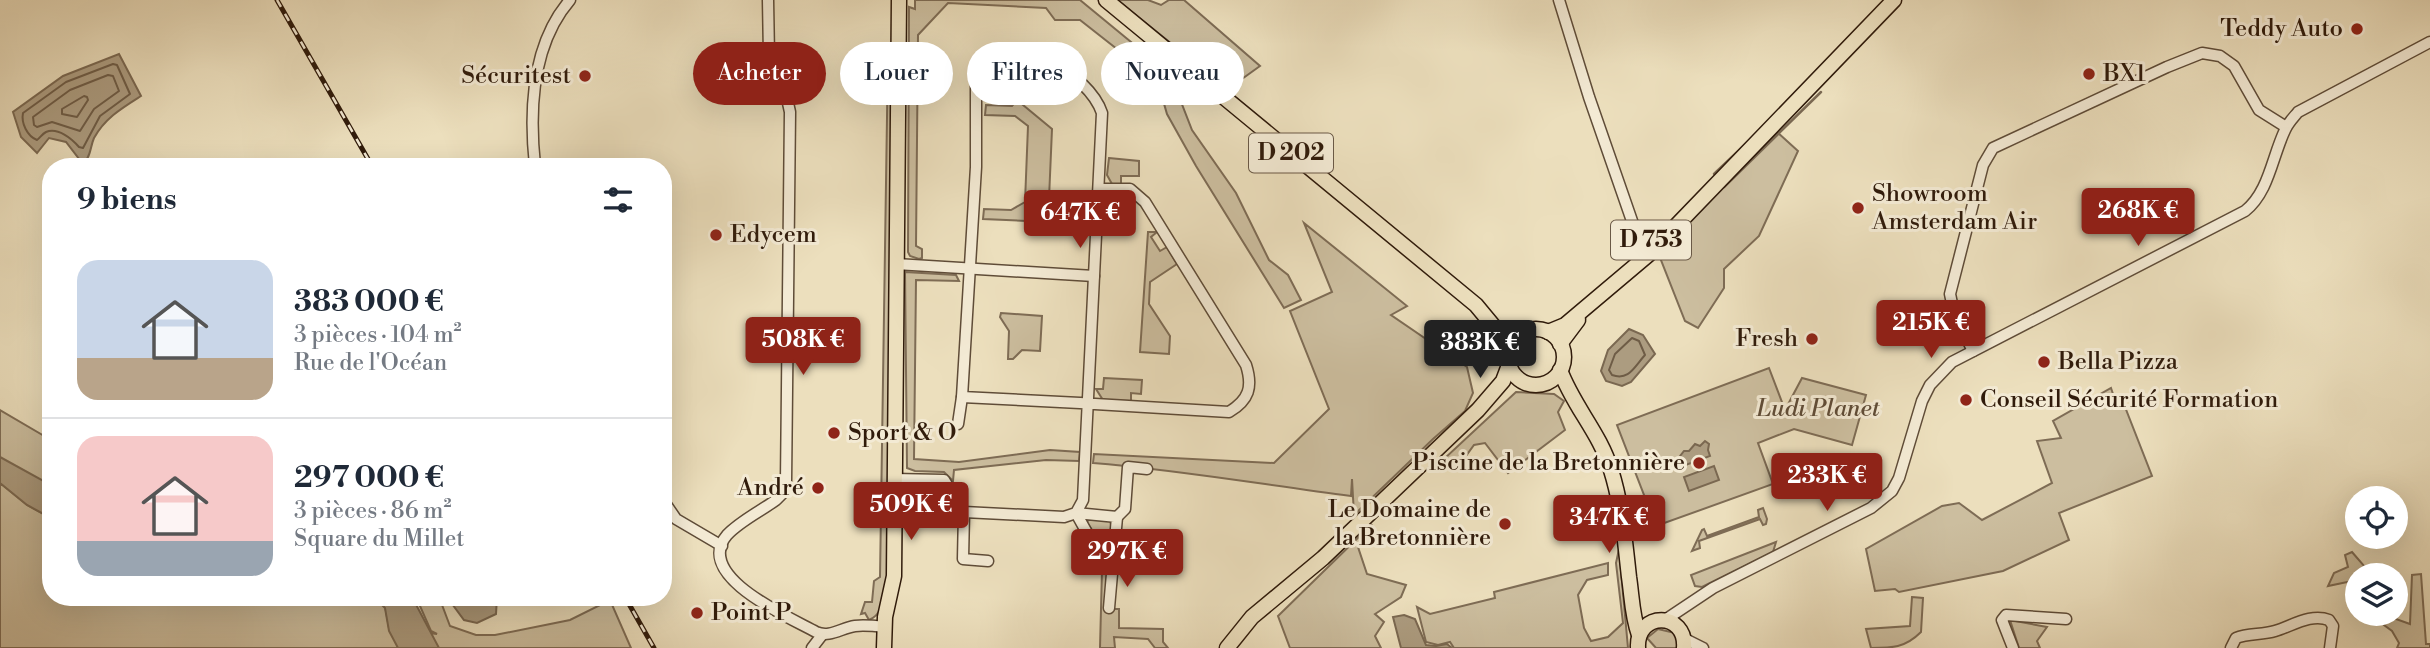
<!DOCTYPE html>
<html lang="fr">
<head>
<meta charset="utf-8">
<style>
  :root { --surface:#fff; --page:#f2f2f3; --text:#1f2937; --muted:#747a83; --line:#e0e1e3; --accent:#8f2418 }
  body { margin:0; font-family:"Libre Bodoni",serif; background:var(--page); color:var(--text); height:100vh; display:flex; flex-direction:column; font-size:26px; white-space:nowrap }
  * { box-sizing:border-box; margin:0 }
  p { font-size:23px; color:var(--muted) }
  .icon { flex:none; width:38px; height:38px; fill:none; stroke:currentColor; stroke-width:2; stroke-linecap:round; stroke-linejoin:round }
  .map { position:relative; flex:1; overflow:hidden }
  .sheet { position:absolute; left:42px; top:158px; width:630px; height:448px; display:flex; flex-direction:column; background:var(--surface); border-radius:28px; box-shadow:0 7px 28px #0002 }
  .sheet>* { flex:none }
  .top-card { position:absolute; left:693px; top:42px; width:665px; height:63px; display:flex; gap:14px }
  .fabs { position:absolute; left:2345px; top:486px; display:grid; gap:14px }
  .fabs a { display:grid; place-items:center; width:63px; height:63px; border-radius:50%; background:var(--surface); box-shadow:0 7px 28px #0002; font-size:35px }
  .price { position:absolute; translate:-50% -60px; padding:0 16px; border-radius:7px; background:var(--accent); color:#fff; font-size:23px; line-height:46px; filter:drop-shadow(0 2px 4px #0008) }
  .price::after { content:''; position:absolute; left:50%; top:42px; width:21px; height:16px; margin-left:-10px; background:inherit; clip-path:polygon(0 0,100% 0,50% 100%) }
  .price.on { background:#222; color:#fff }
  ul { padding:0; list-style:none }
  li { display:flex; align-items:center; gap:21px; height:175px; padding:0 35px }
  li+li { border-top:2px solid var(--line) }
  li span { display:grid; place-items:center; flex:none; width:196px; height:140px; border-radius:21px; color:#555 }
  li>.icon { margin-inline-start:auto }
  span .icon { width:84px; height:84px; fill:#fffc; stroke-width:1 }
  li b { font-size:30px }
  h2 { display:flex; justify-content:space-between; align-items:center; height:84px; padding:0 35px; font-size:30px }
  .chip { padding:0 24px; border-radius:32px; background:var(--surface); box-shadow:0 7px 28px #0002; font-size:24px; line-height:63px }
  .chip.on { background:var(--accent); color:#fff }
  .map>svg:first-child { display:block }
</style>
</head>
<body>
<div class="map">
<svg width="2430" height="648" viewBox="0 0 2430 648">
  <rect width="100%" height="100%" fill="#ecdfbd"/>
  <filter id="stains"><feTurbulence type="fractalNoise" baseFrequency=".00286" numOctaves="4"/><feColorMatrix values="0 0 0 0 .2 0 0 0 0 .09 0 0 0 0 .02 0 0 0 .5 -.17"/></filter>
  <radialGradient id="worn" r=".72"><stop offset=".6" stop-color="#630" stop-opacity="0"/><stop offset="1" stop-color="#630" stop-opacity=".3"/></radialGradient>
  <g fill="#ccbe9f" stroke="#7e6c55" stroke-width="2">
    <path d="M915 0H1080L1142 51 1136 64 1080 20H1055L1046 8 948 3 918 35 916 246 922 249V258L919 259 910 256 908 252 909 7 915 9Z"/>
    <path d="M1117 0H1148L1161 5 1169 0H1184L1260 66 1228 89Z"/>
    <path d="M888 52 893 55 887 585C884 599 883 614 869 620L865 613 861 614 865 602H872L874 581 880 577Z"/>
    <path d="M1142 55 1157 57 1169 71 1192 130 1236 193 1269 260 1288 275 1301 300 1284 308 1196 166 1167 114 1158 83Z"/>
    <path d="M1017 100 1052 129 1048 222 983 219 984 209 1011 210 1025 202 1028 126 1015 116 985 115 986 105 1012 106Z"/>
    <path d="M1777 132 1798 151 1759 236 1724 269V288L1698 328 1685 321 1657 250Z"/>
    <path d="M1109 158 1139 161V176H1121V184H1112L1107 175Z"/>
    <path d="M1304 223 1407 306 1391 315 1467 367 1473 393 1465 411 1433 439 1354 515 1352 479 1351 496C1265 485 1180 470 1093 463L1094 454 1274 463 1329 409 1290 311 1332 292Z"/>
    <path d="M1148 232H1157L1151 237 1160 251 1167 247 1177 264 1150 282 1149 304 1170 336 1169 354 1140 352Z"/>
    <path d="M905 272 956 275 959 281 916 280 914 459 959 462 1050 450 1080 452 1079 461 1046 460 954 470 953 481 944 472 915 471 907 468Z"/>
    <path d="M1001 313 1042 316 1040 351 1022 350 1013 359H1008L1009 331 1000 317Z"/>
    <path d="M1769 368 1785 410 1802 378 1866 395 1852 445 1794 429 1758 443 1773 484 1656 526 1617 425Z"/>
    <path d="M1104 378 1142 380 1141 394 1131 393V401L1103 400 1096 389H1103Z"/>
    <path d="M2111 388 2116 403 2125 407 2152 476 2059 513 2069 540 2003 571 1899 592 1895 589 1875 591 1866 549 1942 506 1959 503 1982 520 2052 483 2037 441 2061 438 2053 421Z"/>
    <path d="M1516 392 1554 394 1564 401 1558 412 1565 430 1508 473 1485 443 1474 445 1463 460 1449 463 1445 458Z"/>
    <path d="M0 410 51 440V485L0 465Z"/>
    <path d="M0 483 27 505 51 518V597H374L385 606 389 628 437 634 431 631 416 597H439L450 626 476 635H495L570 620 610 600 631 648H0Z"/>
    <path d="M1763 508 1767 519 1766 524 1763 525 1760 519 1699 541 1700 548 1692 551 1702 530 1704 529 1707 536 1759 517 1758 510Z"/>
    <path d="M1110 519 1112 531H1104V542L1111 543 1109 548H1105L1087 523 1088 520Z"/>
    <path d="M1372 524 1358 547 1367 574 1406 585 1401 597 1375 614 1384 622 1375 636 1381 648H1290L1278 616Z"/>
    <path d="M1776 542 1773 552 1702 587 1695 586 1691 575Z"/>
    <path d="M1619 549 1628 648H1454L1450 642 1438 645 1426 642 1417 607 1430 614 1495 598 1494 592 1608 563V575L1587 580 1578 595 1584 628 1591 641 1608 637 1623 623 1616 563Z"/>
    <path d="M2352 552 2364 566 2387 573 2386 576H2357V580L2328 586 2334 573 2348 567 2345 555Z"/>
    <path d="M1101 562 1104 563 1109 581 1105 609H1119V628L1163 629V642L1168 648H1155L1148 639 1114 637 1115 648H1100L1102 570 1096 569Z"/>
    <path d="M2421 574 2426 644H2430V648H2397L2399 643 2392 631 2369 614H2391L2393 618 2410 624 2412 575Z"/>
    <path d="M1912 597 1923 598 1921 632C1905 648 1892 648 1871 648L1866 629 1910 626Z"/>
    <path d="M2010 620 2047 627 2037 641 2040 648H2019Z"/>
    <path d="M1658 629 1675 633 1679 648H1656L1647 638Z"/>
  </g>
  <g fill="#ac9c80" stroke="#7a6851" stroke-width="2">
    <path d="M119 54 141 96C122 108 105 118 94 138 90 147 91 157 83 164L66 142 49 138 37 153 21 137 13 112 63 76Z"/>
    <path d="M1629 329 1643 335 1655 354 1631 382 1622 386 1606 381 1601 371 1608 350Z"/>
    <path d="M1705 441 1709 444 1708 450 1710 456 1683 466 1678 465 1677 460 1684 451H1689L1695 444 1700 446Z"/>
    <path d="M0 457 51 485V518L27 505 0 483Z"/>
    <path d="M1714 466 1719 480 1689 491 1684 477Z"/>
    <path d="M374 597H412L439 648H398L389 631 385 608Z"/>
    <path d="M447 597H497L496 614 477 623 464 620Z"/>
    <path d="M1404 615 1415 619 1426 645 1436 646 1447 644 1452 648H1401L1393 617Z"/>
  </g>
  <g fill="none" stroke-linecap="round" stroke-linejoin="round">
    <g stroke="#6e5c46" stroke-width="2">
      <path d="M113 64 117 65 130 94 100 116 83 148 79 147C72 139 58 127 46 132 42 134 40 138 37 140 27 136 21 123 23 113L66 82Z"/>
      <path d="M108 75 113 76 119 91 94 109 80 131 52 122 37 127 34 125 33 117 70 90Z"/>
      <path d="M84 96 87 97 88 100 77 117 62 114V109Z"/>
      <path d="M1632 338 1639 341 1645 355C1634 367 1629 381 1612 375L1609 370 1615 354Z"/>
    </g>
    <g stroke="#7a6851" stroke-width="2.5">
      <path d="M1714 174 1752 138"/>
      <path d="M1724 187 1821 92"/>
    </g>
    <g stroke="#5f4c38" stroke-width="13">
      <g id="minor">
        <path d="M768 0 769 56 786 94 790 112 786 482 782 494 776 500C761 511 740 521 727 535 692 576 791 618 816 632 830 638 841 628 855 626 864 625 875 626 884 627"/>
        <path d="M1559 0 1589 97 1640 244 1648 255"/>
        <path d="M535 166C529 110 532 44 570 0"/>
        <path d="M896 264 1094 276"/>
        <path d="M1973 351 1954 313 1950 294 1983 165 1993 148 2167 67 2202 53 2220 56 2234 66 2259 110 2286 127"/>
        <path d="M958 424 962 397"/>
        <path d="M894 479 944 480 964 512 1064 517 1076 513 1083 500 1102 113C1095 92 1073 74 1054 63 1046 58 1036 58 1027 58 1005 56 980 56 976 83V167L962 397 1080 403 1095 404 1229 412C1249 400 1253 387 1246 365L1145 202 1130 189H1099"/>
        <path d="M663 500 676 519 722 546"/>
        <path d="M964 512 963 559 988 561"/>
        <path d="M1117 517 1125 509 1128 467 1147 469"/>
        <path d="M1109 608 1117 517 1076 513 1091 540 1114 566"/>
        <path d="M1665 620 1713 588 1871 508 1892 491 1899 478 1922 401 1930 385 1952 362 2245 211C2269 192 2272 157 2285 130 2288 123 2294 117 2298 112L2430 42"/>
        <path d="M1685 639 1703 648"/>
        <path d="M812 648 822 635"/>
        <path d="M2013 648 2002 620 2006 615 2066 619"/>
        <path d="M2231 648 2236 638C2248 633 2262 635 2275 631 2292 626 2311 613 2329 620L2333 626 2330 648"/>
      </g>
    </g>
    <g stroke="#301b0b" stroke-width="17">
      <g id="major">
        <path d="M1106 0 1476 305 1510 346"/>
        <circle cx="1536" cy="357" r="28"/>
        <path d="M1548 332 1565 325 1648 255 1894 0"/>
        <path d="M1560 344 1578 320"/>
        <path d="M1560 370C1573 406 1600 433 1611 470 1622 505 1625 541 1629 577 1632 597 1632 616 1639 635"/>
        <path d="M884 648 885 617 894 576 899 0"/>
        <path d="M1227 648 1252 617 1323 558 1478 410 1503 381 1509 365"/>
        <path d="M1638 648C1636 611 1687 611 1684 648"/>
      </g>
    </g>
    <use href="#minor" stroke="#f3ead4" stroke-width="10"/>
    <use href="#major" stroke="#ecdfbd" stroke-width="14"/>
    <g stroke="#301b0b" stroke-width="5">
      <g id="rail">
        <path d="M277 0 372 166"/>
        <path d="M625 597 654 648"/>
      </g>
    </g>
    <use href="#rail" stroke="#f3ead4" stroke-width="2.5" stroke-dasharray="8" stroke-linecap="butt"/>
  </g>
  <g fill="#8f2418" stroke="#f3ead4" stroke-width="2.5">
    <circle cx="2357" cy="29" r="7"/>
    <circle cx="2089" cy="74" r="7"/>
    <circle cx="585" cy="76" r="7"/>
    <circle cx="1858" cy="208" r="7"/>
    <circle cx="716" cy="235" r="7"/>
    <circle cx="1812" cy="339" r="7"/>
    <circle cx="2044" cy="362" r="7"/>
    <circle cx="1966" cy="400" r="7"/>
    <circle cx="834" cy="433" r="7"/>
    <circle cx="1699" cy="463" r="7"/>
    <circle cx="818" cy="488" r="7"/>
    <circle cx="1505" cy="524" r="7"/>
    <circle cx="697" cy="613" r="7"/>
  </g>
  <g text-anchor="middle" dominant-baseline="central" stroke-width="6" stroke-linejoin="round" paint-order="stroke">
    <g fill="#f3ead4" stroke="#6a5947" stroke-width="2">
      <rect x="1249" y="133.5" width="84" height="39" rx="5"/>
      <rect x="1611" y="220.5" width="80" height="39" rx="5"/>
    </g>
    <g font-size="23" font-weight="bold" fill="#301b0b">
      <text x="1291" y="153">D 202</text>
      <text x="1651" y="240">D 753</text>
    </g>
    <g font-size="24" fill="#301b0b" stroke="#f3ead4" text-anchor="start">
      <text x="2343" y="29" text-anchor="end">Teddy Auto</text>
      <text x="2103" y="74">BX1</text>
      <text x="571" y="76" text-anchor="end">Sécuritest</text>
      <text x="1872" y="194">Showroom<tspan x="1872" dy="28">Amsterdam Air</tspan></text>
      <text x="730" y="235">Edycem</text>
      <text x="1798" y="339" text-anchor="end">Fresh</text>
      <text x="2058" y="362">Bella Pizza</text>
      <text x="1980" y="400">Conseil Sécurité Formation</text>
      <text x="848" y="433">Sport &amp; O</text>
      <text x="1685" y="463" text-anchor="end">Piscine de la Bretonnière</text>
      <text x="804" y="488" text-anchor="end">André</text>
      <text x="1491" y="510" text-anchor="end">Le Domaine de<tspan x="1491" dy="28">la Bretonnière</tspan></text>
      <text x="711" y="613">Point P</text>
    </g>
    <g font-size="24" font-style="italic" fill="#5f4c37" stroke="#f3ead4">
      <text x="1818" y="409">Ludi Planet</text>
    </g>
  </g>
  <rect width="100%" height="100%" filter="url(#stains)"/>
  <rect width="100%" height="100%" fill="url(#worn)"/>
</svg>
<div class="fabs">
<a><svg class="icon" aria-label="locate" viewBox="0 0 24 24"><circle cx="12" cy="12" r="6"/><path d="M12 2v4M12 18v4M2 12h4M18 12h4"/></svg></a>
<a><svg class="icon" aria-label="layers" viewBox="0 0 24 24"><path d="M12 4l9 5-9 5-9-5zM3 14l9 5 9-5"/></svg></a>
</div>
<b class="price" style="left:2138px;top:248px">268K €</b>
<b class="price" style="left:1080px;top:250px">647K €</b>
<b class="price" style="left:1931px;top:360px">215K €</b>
<b class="price" style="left:803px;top:377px">508K €</b>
<b class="price on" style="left:1480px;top:380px">383K €</b>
<b class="price" style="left:1827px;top:513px">233K €</b>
<b class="price" style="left:911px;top:542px">509K €</b>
<b class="price" style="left:1609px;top:555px">347K €</b>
<b class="price" style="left:1127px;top:589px">297K €</b>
<div class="top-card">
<a class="chip on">Acheter</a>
<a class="chip">Louer</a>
<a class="chip">Filtres</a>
<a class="chip">Nouveau</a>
</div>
<section class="sheet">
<h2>9 biens<svg class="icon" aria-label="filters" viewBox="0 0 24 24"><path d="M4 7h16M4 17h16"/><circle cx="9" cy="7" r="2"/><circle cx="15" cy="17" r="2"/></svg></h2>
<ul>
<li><span style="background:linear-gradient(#c9d6e8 70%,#b9a48a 0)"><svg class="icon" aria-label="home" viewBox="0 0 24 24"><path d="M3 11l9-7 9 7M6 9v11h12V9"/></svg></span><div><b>383 000 €</b><p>3 pièces · 104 m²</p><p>Rue de l'Océan</p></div></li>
<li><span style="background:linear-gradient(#f6c9c9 75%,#9aa5b1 0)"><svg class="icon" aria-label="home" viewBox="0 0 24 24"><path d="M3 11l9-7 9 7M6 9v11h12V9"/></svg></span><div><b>297 000 €</b><p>3 pièces · 86 m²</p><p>Square du Millet</p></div></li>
</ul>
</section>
</div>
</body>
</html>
